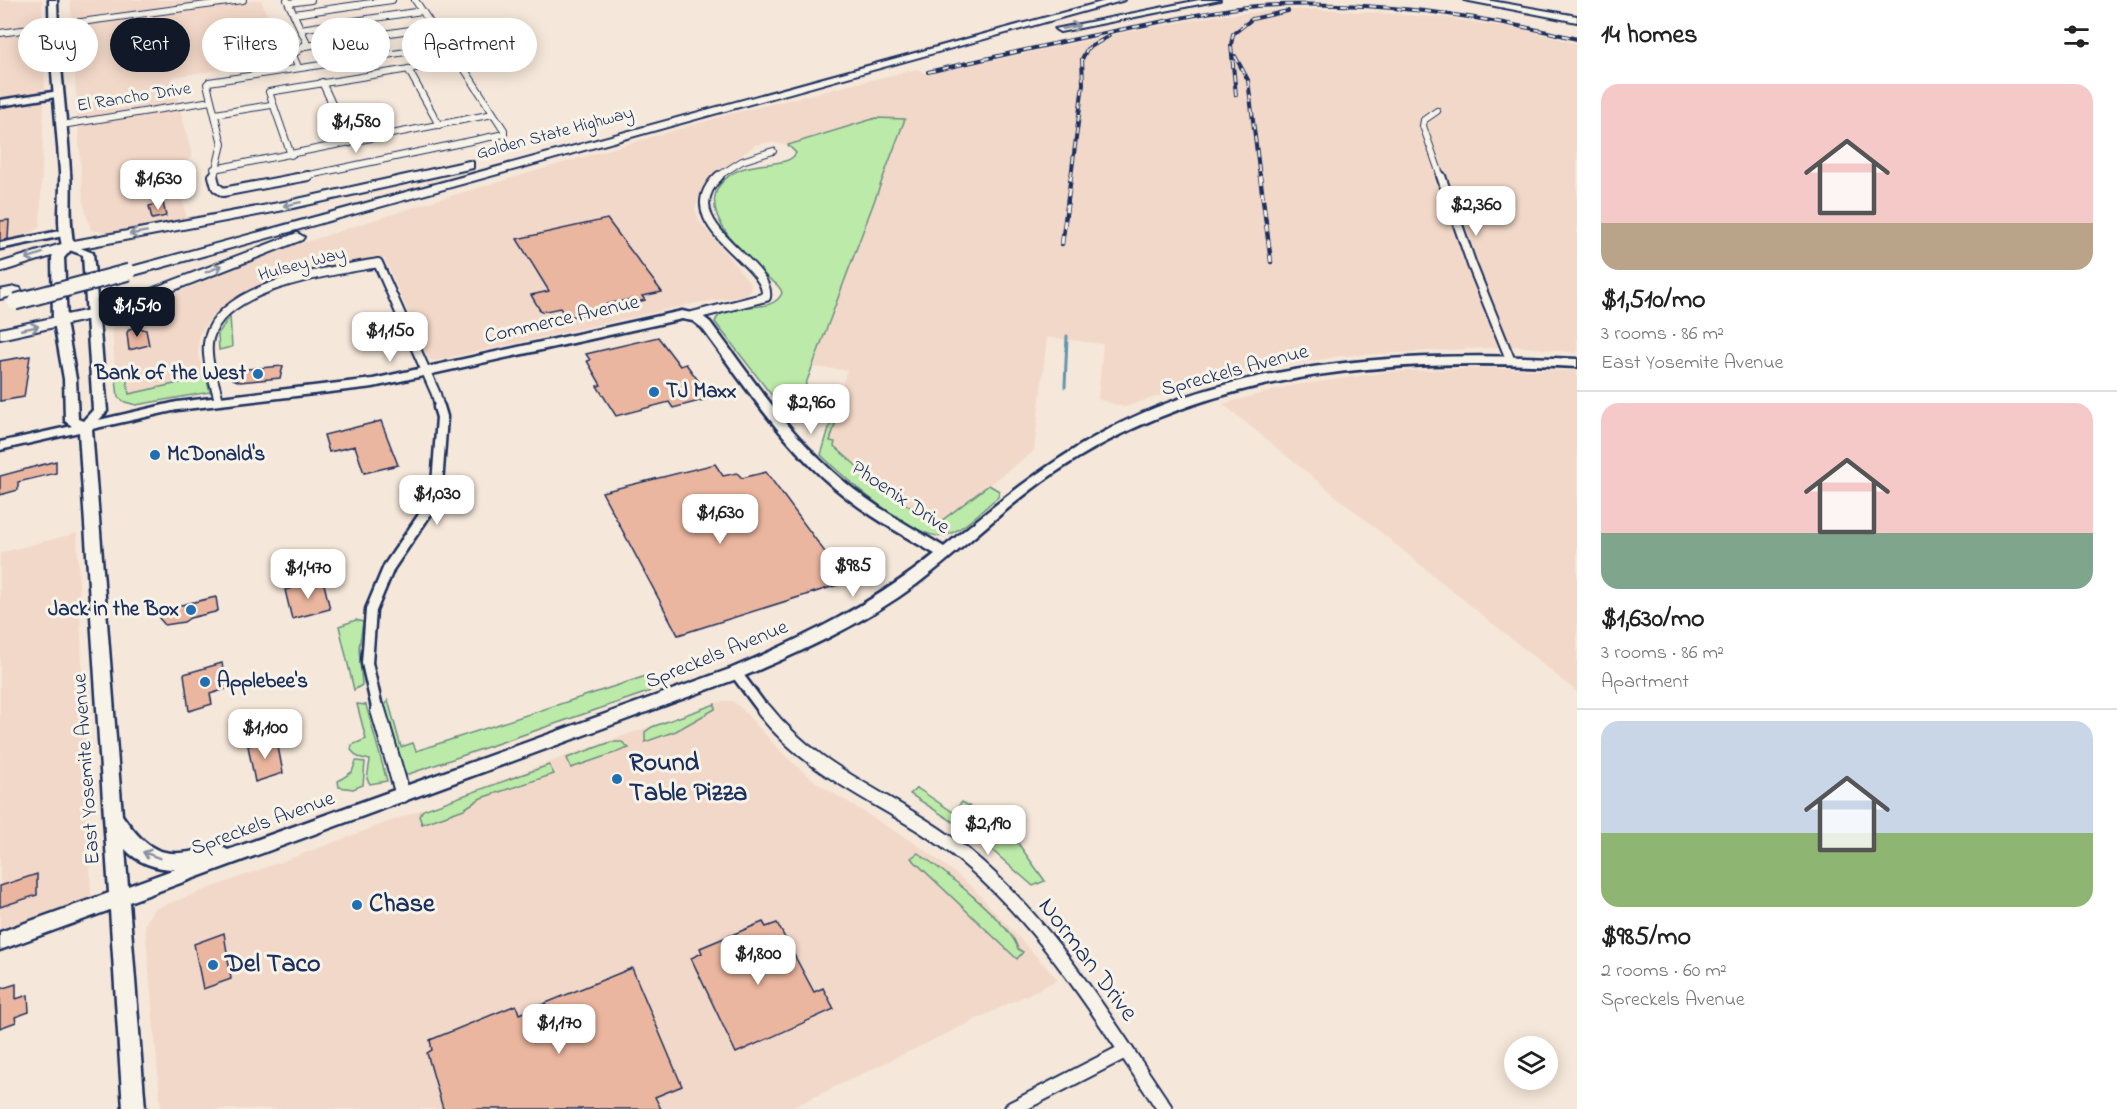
<!DOCTYPE html>
<html lang="en">
<head>
<meta charset="utf-8">
<style>
  :root { --surface:#fff; --page:#f6f6f6; --text:#222; --muted:#767676; --line:#e0e0e0; --accent:#111827 }
  body { margin:0; font-family:"Indie Flower",sans-serif; background:var(--page); color:var(--text); height:100vh; display:flex; flex-direction:column; font-size:22px; white-space:nowrap }
  * { box-sizing:border-box; margin:0 }
  p { font-size:20px; color:var(--muted) }
  .icon { flex:none; width:33px; height:33px; fill:none; stroke:currentColor; stroke-width:2; stroke-linecap:round; stroke-linejoin:round }
  .map { position:relative; flex:1; overflow:hidden }
  .side { display:flex; flex-direction:column; background:var(--surface); width:540px }
  .side>* { flex:none }
  .top-card { position:absolute; left:18px; top:18px; width:570px; height:54px; display:flex; gap:12px }
  .fabs { position:absolute; left:1504px; top:1036px; display:grid; gap:12px }
  .fabs a { display:grid; place-items:center; width:54px; height:54px; border-radius:50%; background:var(--surface); box-shadow:0 3px 15px #0003; font-size:30px }
  .price { position:absolute; translate:-50% -51px; padding:0 14px; border-radius:12px; background:#fff; color:#222; font-size:20px; line-height:39px; filter:drop-shadow(0 2px 3px #0008) }
  .price::after { content:''; position:absolute; left:50%; top:36px; width:18px; height:14px; margin-left:-9px; background:inherit; clip-path:polygon(0 0,100% 0,50% 100%) }
  .price.selected { background:var(--accent); color:#fff }
  ul { padding:0; list-style:none }
  li { display:grid; align-content:center; gap:12px; height:318px; padding:0 24px }
  li+li { border-top:2px solid var(--line) }
  li span { display:grid; place-items:center; height:186px; border-radius:18px; color:#555 }
  li>.icon { margin-inline-start:auto }
  span .icon { width:108px; height:108px; fill:#fffc; stroke-width:1 }
  li b { font-size:26px }
  h2 { display:flex; justify-content:space-between; align-items:center; height:72px; padding:0 24px; font-size:26px }
  .pill { padding:0 21px; border-radius:27px; background:var(--surface); box-shadow:0 3px 15px #0003; font-size:21px; line-height:54px }
  .pill.selected { background:var(--accent); color:#fff }
  main { display:flex; flex:1; min-height:0 }
  .map>svg:first-child { display:block }
</style>
</head>
<body>
<main>
<div class="map">
<svg width="1577" height="1109" viewBox="0 0 1577 1109">
  <rect width="100%" height="100%" fill="#f5e7d9"/>
  <filter id="ink" filterUnits="userSpaceOnUse"><feTurbulence type="fractalNoise" baseFrequency=".0167" numOctaves="2"/><feDisplacementMap in="SourceGraphic" scale="12" xChannelSelector="R" yChannelSelector="G"/><feConvolveMatrix kernelMatrix="1 2 1 2 8 2 1 2 1" color-interpolation-filters="sRGB"/></filter>
  <g filter="url(#ink)">
    <g fill="#f2d8c8">
      <path d="M0 0H42L45 91 42 93 0 100Z"/>
      <path d="M70 0H230L81 20 72 18Z"/>
      <path d="M261 0 285 60 172 77 192 155 177 177 187 219 112 233 91 230 83 202 72 30 81 25Z"/>
      <path d="M1279 10H1335L1446 18 1526 30 1577 44V353L1518 346 1340 356 1215 378 1124 407 1098 399 1103 344 1047 337 1034 451 938 524 885 491 830 442 840 409 835 408 847 370 813 367 905 120 876 118 788 145 769 142 755 145 704 183 695 209 699 221 751 284 750 292 744 296 696 303 434 361 429 359 384 258 281 279 237 297 214 314 199 334 198 354 205 378 128 394 126 377 116 379 112 330 121 316 272 253 427 203 734 113 917 69 927 74 1132 31 1215 16Z"/>
      <path d="M36 101 44 102 40 226 32 233 0 241V106Z"/>
      <path d="M1486 368 1577 371V692L1223 404 1290 386 1387 372Z"/>
      <path d="M77 533 91 897 0 932V553Z"/>
      <path d="M722 701H732L739 706 787 758 817 783 925 850 972 887 1058 980 789 1109H161L145 924 154 909 561 758Z"/>
    </g>
    <g fill="#bceaa8" stroke="#6c8c83" stroke-width="1.5">
      <path d="M876 118 905 119 798 405 789 409 780 406 715 322C724 296 772 318 782 293 780 285 773 282 767 277 746 257 700 216 719 186 741 154 786 172 796 153L788 145Z"/>
      <path d="M230 316 232 347 219 350 218 334Z"/>
      <path d="M126 377 129 394 206 377 210 392 136 405 125 402 118 397 116 379Z"/>
      <path d="M835 408H840L830 441 835 442 834 446 885 491 937 524 989 485 999 491 998 497C983 509 966 528 947 535 919 545 841 475 821 455Z"/>
      <path d="M356 620 363 622 359 648 362 685 354 690 339 626Z"/>
      <path d="M646 676 653 689 648 692 403 776 385 706 388 700 401 747 413 743 416 751Z"/>
      <path d="M357 704 366 705 387 781 370 784 367 779 370 760 358 757 351 750 352 745 366 739Z"/>
      <path d="M715 704V709L676 731 645 742V732L652 727Z"/>
      <path d="M611 742H622L629 748 571 768 567 758Z"/>
      <path d="M356 761 365 762 363 785 353 789 339 787 338 781 352 772Z"/>
      <path d="M549 765 554 774 481 798 464 809 422 824 419 816 423 810Z"/>
      <path d="M917 788 953 812 962 802 979 812 992 807 1045 881 1033 886 978 838 910 794Z"/>
      <path d="M918 853C940 868 1013 925 1018 949L1023 952 1017 959 911 858Z"/>
    </g>
    <g fill="none" stroke-linecap="round" stroke-linejoin="round">
      <path stroke="#5e95b0" stroke-width="3" d="M1065 387 1067 336"/>
    </g>
    <g fill="#ebb69f" stroke="#1b2f5e" stroke-width="1.5">
      <path d="M163 203 166 216 152 219 149 206Z"/>
      <path d="M607 219 662 292 642 296 645 300 634 303 632 299 607 304 610 308 566 318 560 308 541 312 531 295 549 291 517 239Z"/>
      <path d="M9 220 8 239 0 241V221Z"/>
      <path d="M137 327 146 330 149 345 129 350 127 333 129 329Z"/>
      <path d="M658 337 680 366 686 364 711 398 673 408 669 402 616 416 597 386 601 385 587 361 590 360 586 354Z"/>
      <path d="M30 356 24 397 0 401V361Z"/>
      <path d="M283 366 280 378 240 382 233 379 236 370Z"/>
      <path d="M381 421 398 465 364 473 355 446 329 452 324 435Z"/>
      <path d="M56 461V473L18 482V490L0 495V476Z"/>
      <path d="M715 464 723 476 737 473 742 478 766 472 847 582 678 635 602 492Z"/>
      <path d="M323 580 330 609 292 619 285 590Z"/>
      <path d="M216 597 218 610 215 612 190 618 184 622 165 625 159 618 168 608Z"/>
      <path d="M222 663 226 689 210 694 212 704 189 711 184 674Z"/>
      <path d="M263 741V745L277 741 283 773 255 782 248 746Z"/>
      <path d="M37 874V895L0 907V886Z"/>
      <path d="M763 922 766 927 777 923 814 992 823 988 834 1009 736 1053 691 958 702 953 700 948Z"/>
      <path d="M224 933 231 979 203 989 194 944Z"/>
      <path d="M632 968 682 1086 655 1097 661 1109H443L427 1053 432 1050 430 1040 516 1005 519 1014Z"/>
      <path d="M16 984V999L28 995 29 1012 15 1017 16 1022 0 1028V989Z"/>
    </g>
    <g fill="none" stroke-linecap="round" stroke-linejoin="round">
      <g stroke="#1b2f5e" stroke-width="8">
        <g id="street-far3">
          <path d="M287 0 307 43 293 55 298 67"/>
          <path d="M289 3 311 0"/>
          <path d="M294 14 392 0"/>
          <path d="M300 29 422 11"/>
          <path d="M0 33 243 0"/>
          <path d="M306 46 429 27 431 24 415 0"/>
          <path d="M408 69 439 125"/>
          <path d="M322 82 350 143"/>
          <path d="M1437 111 1424 120 1423 126 1441 177"/>
          <path d="M215 114 271 105"/>
          <path d="M62 125 211 101"/>
          <path d="M291 155 269 92 458 61"/>
          <path d="M214 169 493 114"/>
          <path d="M214 177 222 144 207 84 209 82 445 46 454 53 504 130V134L300 177"/>
          <path d="M717 177 742 161 773 151"/>
        </g>
      </g>
      <g stroke="#1b2f5e" stroke-width="12">
        <g id="street-far2">
          <path d="M213 176 216 187 223 192 308 176"/>
          <path d="M1441 176 1472 265 1510 359"/>
          <path d="M692 316 766 297C772 262 668 224 719 176"/>
          <path d="M219 401C215 382 204 358 209 338 223 284 332 271 378 263L436 394 440 409"/>
        </g>
      </g>
      <g stroke="#1b2f5e" stroke-width="15">
        <g id="street-far1">
          <path d="M736 673 765 712"/>
          <path d="M378 712 367 663 371 610 389 567 436 498 442 417 439 407"/>
        </g>
      </g>
      <g stroke="#1b2f5e" stroke-width="18">
        <g id="street">
          <path d="M378 710 403 795"/>
          <path d="M764 710C819 780 900 802 965 856 1048 925 1105 1021 1165 1109"/>
          <path d="M1012 1109 1125 1051"/>
        </g>
      </g>
      <g stroke="#1b2f5e" stroke-width="5">
        <g id="secondary">
          <path d="M59 91 63 94 62 96 0 106V100Z"/>
          <path d="M64 230 69 233 68 235 0 249V243Z"/>
          <path d="M68 243 93 253 107 411 99 420 177 402 373 379 682 311 701 315 710 322C749 374 785 429 833 472 866 502 906 524 944 547 995 505 1045 464 1102 433 1243 356 1421 351 1577 359V367C1396 357 1208 368 1053 474 1005 507 963 549 917 584 863 624 803 651 742 677L129 902 145 1109H123L110 910 0 950V932L109 893 79 432 0 450V442L72 426 65 421 64 379 54 322 56 319H64L66 322 76 379 78 419 83 421 93 410 83 255 64 248 63 246ZM682 319 693 321 702 328C740 379 775 433 822 477 855 508 896 531 935 554 873 604 804 638 730 669L228 850 220 846C169 857 154 861 122 815L92 429 177 410 373 387ZM125 849C138 863 156 869 175 869L128 886Z"/>
        </g>
      </g>
      <g stroke="#1b2f5e" stroke-width="5">
        <path id="primary" d="M49 0H57C58 58 67 114 70 172 72 197 68 221 74 246L64 258 67 322 60 326 53 322 52 257 62 246C56 221 61 197 60 172 56 114 49 58 49 0Z"/>
      </g>
      <g stroke="#1b2f5e" stroke-width="4">
        <g id="highway">
          <path d="M1109 0H1125L134 275 129 276 122 272 124 269Z"/>
          <path d="M1199 0H1220L1060 32 1055 29Z"/>
          <path d="M1464 0H1486L1577 16V22Z"/>
          <path d="M469 161 473 162V168L284 210 71 250 0 272V263L68 242 284 202Z"/>
          <path d="M297 233 304 237 302 240 113 314 0 339V329L104 307Z"/>
          <path d="M15 287 20 288 22 291 20 294 0 299V290Z"/>
        </g>
      </g>
      <use href="#street-far3" stroke="#f7f3e8" stroke-width="6"/>
      <use href="#street-far2" stroke="#f7f3e8" stroke-width="8"/>
      <use href="#street-far1" stroke="#f7f3e8" stroke-width="10"/>
      <use href="#street" stroke="#f7f3e8" stroke-width="14"/>
      <use href="#secondary" fill="#f7f3e8" fill-rule="evenodd"/>
      <use href="#primary" fill="#f7f3e8" fill-rule="evenodd"/>
      <use href="#highway" fill="#f7f3e8" fill-rule="evenodd"/>
      <g stroke="#1b2f5e" stroke-width="4">
        <g id="rail-far1">
          <path d="M1235 56 1248 80 1260 177"/>
          <path d="M928 72C1002 55 1076 38 1150 24 1186 17 1221 9 1257 6 1365 0 1473 13 1577 39"/>
          <path d="M1236 95 1231 45 1233 34 1252 19 1288 11"/>
          <path d="M1071 177 1083 84 1082 59 1087 49 1109 36"/>
        </g>
      </g>
      <g stroke="#1b2f5e" stroke-width="4.5">
        <g id="rail">
          <path d="M1260 176 1271 262"/>
          <path d="M1062 244 1071 176"/>
        </g>
      </g>
      <use href="#rail-far1" stroke="#f7f3e8" stroke-width="2" stroke-dasharray="7" stroke-linecap="butt"/>
      <use href="#rail" stroke="#f7f3e8" stroke-width="3" stroke-dasharray="8" stroke-linecap="butt"/>
      <g stroke="#1b2f5e" stroke-width="19" stroke-linecap="butt">
        <path id="highway-bridge" d="M15 302 129 272"/>
      </g>
      <use href="#highway-bridge" stroke="#f7f3e8" stroke-width="15"/>
    </g>
    <defs><path id="oneway-shaft" d="M-6 0H5M1.5-3L5.5 0L1.5 3" fill="none" stroke-width="1.6" stroke-linecap="round" stroke-linejoin="round" transform="scale(1.5)"/></defs>
    <g stroke="#8991a3">
      <use href="#oneway-shaft" transform="translate(1071 27) rotate(-11)"/>
      <use href="#oneway-shaft" transform="translate(292 204) rotate(168)"/>
      <use href="#oneway-shaft" transform="translate(138 233) rotate(170)"/>
      <use href="#oneway-shaft" transform="translate(34 256) rotate(161)"/>
      <use href="#oneway-shaft" transform="translate(214 269) rotate(-22)"/>
      <use href="#oneway-shaft" transform="translate(30 328) rotate(-11)"/>
      <use href="#oneway-shaft" transform="translate(151 855) rotate(-159)"/>
    </g>
  </g>
  <g fill="#1f6fb2" stroke="#f7f3e8" stroke-width="2">
    <circle cx="258" cy="374" r="6"/>
    <circle cx="654" cy="392" r="6"/>
    <circle cx="155" cy="455" r="6"/>
    <circle cx="191" cy="610" r="6"/>
    <circle cx="205" cy="682" r="6"/>
    <circle cx="617" cy="779" r="6"/>
    <circle cx="357" cy="905" r="6"/>
    <circle cx="213" cy="965" r="6"/>
  </g>
  <g text-anchor="middle" dominant-baseline="central" stroke-width="6" stroke-linejoin="round" paint-order="stroke">
    <g font-size="18" fill="#1b2f5e" stroke="#f7f3e8">
      <text transform="translate(134 98) rotate(-9)">El Rancho Drive</text>
      <text transform="translate(555 134) rotate(-15)">Golden State Highway</text>
      <text transform="translate(302 265) rotate(-15)">Hulsey Way</text>
    </g>
    <g font-size="21" fill="#1b2f5e" stroke="#f7f3e8">
      <text transform="translate(562 320) rotate(-13)">Commerce Avenue</text>
      <text transform="translate(1235 371) rotate(-15)">Spreckels Avenue</text>
      <text transform="translate(900 498) rotate(34)">Phoenix Drive</text>
      <text transform="translate(717 655) rotate(-22)">Spreckels Avenue</text>
      <text transform="translate(87 769) rotate(-94)">East Yosemite Avenue</text>
      <text transform="translate(263 824) rotate(-20)">Spreckels Avenue</text>
    </g>
    <g font-size="21" font-weight="bold" fill="#1b2f5e" stroke="#f7f3e8" text-anchor="start">
      <text x="246" y="374" text-anchor="end">Bank of the West</text>
      <text x="666" y="392">TJ Maxx</text>
      <text x="167" y="455">McDonald's</text>
      <text x="179" y="610" text-anchor="end">Jack in the Box</text>
      <text x="217" y="682">Applebee's</text>
    </g>
    <g font-size="26" font-weight="bold" fill="#1b2f5e" stroke="#f7f3e8" text-anchor="start">
      <text x="629" y="764">Round<tspan x="629" dy="30">Table Pizza</tspan></text>
      <text x="369" y="905">Chase</text>
      <text x="225" y="965">Del Taco</text>
    </g>
    <g font-size="26" fill="#1b2f5e" stroke="#f7f3e8">
      <text transform="translate(1087 960) rotate(53)">Norman Drive</text>
    </g>
  </g>
</svg>
<div class="fabs">
<a><svg class="icon" aria-label="layers" viewBox="0 0 24 24"><path d="M12 4l9 5-9 5-9-5zM3 14l9 5 9-5"/></svg></a>
</div>
<b class="price" style="left:356px;top:154px">$1,580</b>
<b class="price" style="left:158px;top:211px">$1,630</b>
<b class="price" style="left:1476px;top:237px">$2,360</b>
<b class="price selected" style="left:137px;top:338px">$1,510</b>
<b class="price" style="left:390px;top:363px">$1,150</b>
<b class="price" style="left:811px;top:435px">$2,960</b>
<b class="price" style="left:437px;top:526px">$1,030</b>
<b class="price" style="left:720px;top:545px">$1,630</b>
<b class="price" style="left:853px;top:598px">$985</b>
<b class="price" style="left:308px;top:600px">$1,470</b>
<b class="price" style="left:265px;top:760px">$1,100</b>
<b class="price" style="left:988px;top:856px">$2,190</b>
<b class="price" style="left:758px;top:986px">$1,800</b>
<b class="price" style="left:559px;top:1055px">$1,170</b>
<div class="top-card">
<a class="pill">Buy</a>
<a class="pill selected">Rent</a>
<a class="pill">Filters</a>
<a class="pill">New</a>
<a class="pill">Apartment</a>
</div>
</div>
<section class="side">
<h2>14 homes<svg class="icon" aria-label="filters" viewBox="0 0 24 24"><path d="M4 7h16M4 17h16"/><circle cx="9" cy="7" r="2"/><circle cx="15" cy="17" r="2"/></svg></h2>
<ul>
<li><span style="background:linear-gradient(#f6c9c9 75%,#b9a48a 0)"><svg class="icon" aria-label="home" viewBox="0 0 24 24"><path d="M3 11l9-7 9 7M6 9v11h12V9"/></svg></span><div><b>$1,510/mo</b><p>3 rooms · 86 m²</p><p>East Yosemite Avenue</p></div></li>
<li><span style="background:linear-gradient(#f6c9c9 70%,#7fa58c 0)"><svg class="icon" aria-label="home" viewBox="0 0 24 24"><path d="M3 11l9-7 9 7M6 9v11h12V9"/></svg></span><div><b>$1,630/mo</b><p>3 rooms · 86 m²</p><p>Apartment</p></div></li>
<li><span style="background:linear-gradient(#c9d6e8 60%,#8fb573 0)"><svg class="icon" aria-label="home" viewBox="0 0 24 24"><path d="M3 11l9-7 9 7M6 9v11h12V9"/></svg></span><div><b>$985/mo</b><p>2 rooms · 60 m²</p><p>Spreckels Avenue</p></div></li>
</ul>
</section>
</main>
</body>
</html>
